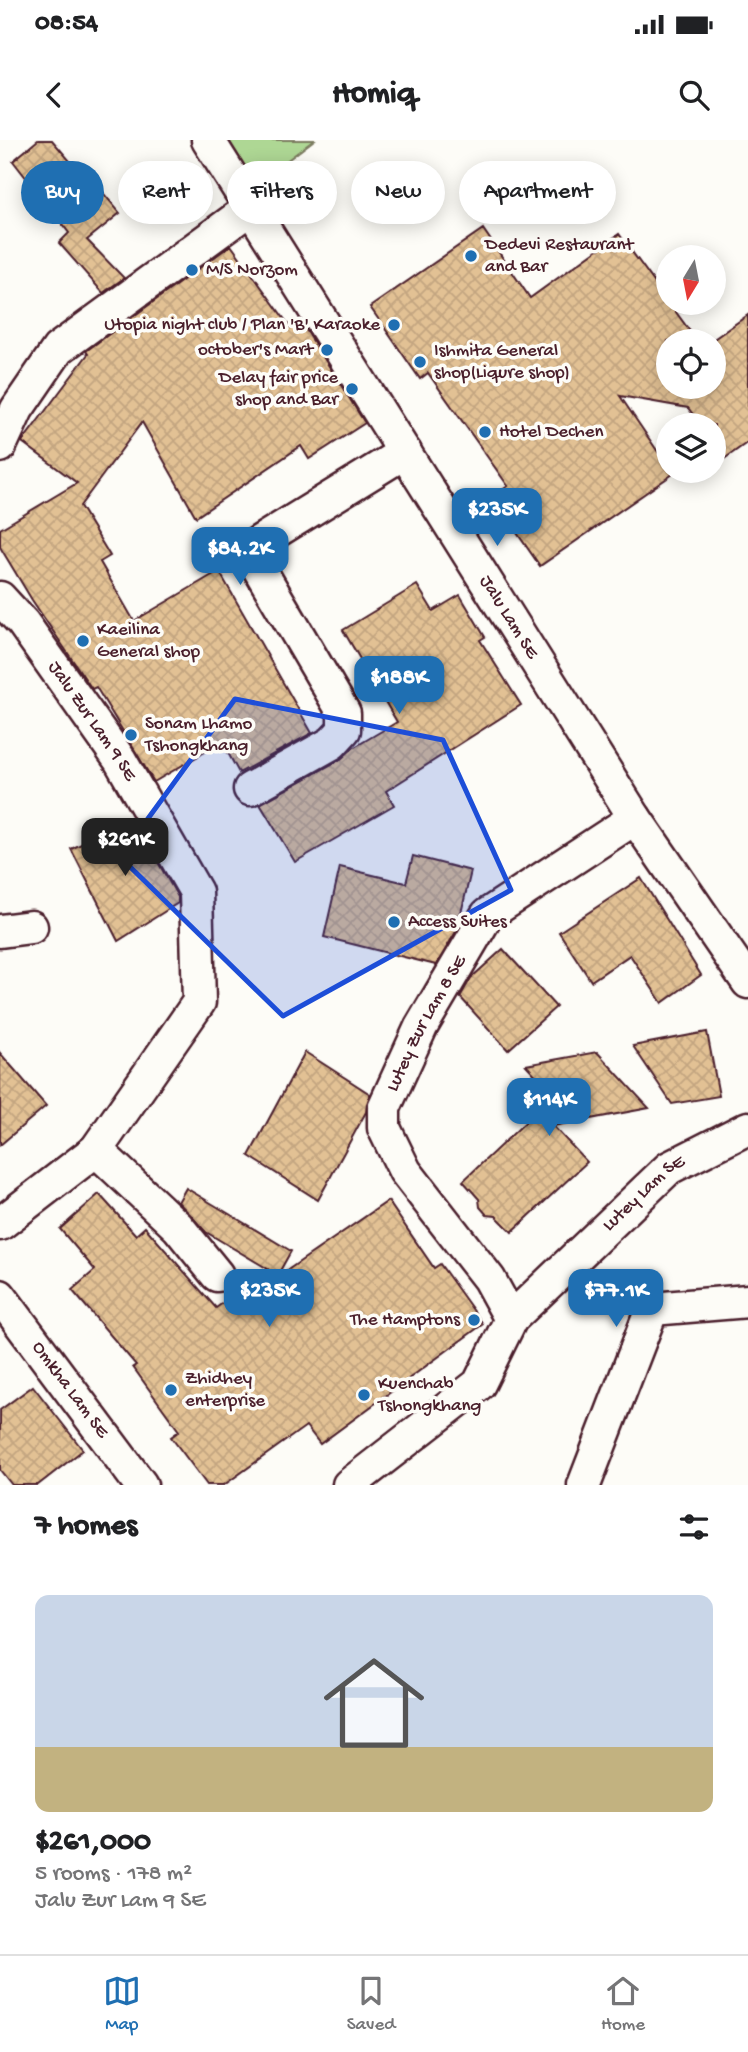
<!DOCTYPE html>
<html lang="en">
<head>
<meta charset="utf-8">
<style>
  :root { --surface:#fff; --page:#f6f6f6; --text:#202124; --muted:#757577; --line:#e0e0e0; --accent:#1f6fb2 }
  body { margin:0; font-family:"Gochi Hand",sans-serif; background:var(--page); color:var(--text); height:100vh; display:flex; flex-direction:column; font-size:26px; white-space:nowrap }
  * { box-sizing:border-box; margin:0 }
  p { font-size:23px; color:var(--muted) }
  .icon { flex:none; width:38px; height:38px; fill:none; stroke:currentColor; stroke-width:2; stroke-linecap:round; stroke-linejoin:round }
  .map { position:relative; height:1345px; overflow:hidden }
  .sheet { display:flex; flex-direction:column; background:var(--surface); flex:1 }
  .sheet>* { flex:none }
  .top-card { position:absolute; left:21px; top:21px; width:707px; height:63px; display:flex; gap:14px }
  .needle { width:46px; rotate:190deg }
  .tools { position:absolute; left:656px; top:105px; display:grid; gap:14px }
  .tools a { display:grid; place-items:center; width:70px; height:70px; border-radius:50%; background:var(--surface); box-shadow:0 4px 18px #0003; font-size:35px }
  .price { position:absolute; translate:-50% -60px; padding:0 16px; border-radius:14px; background:var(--accent); color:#fff; font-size:23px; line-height:46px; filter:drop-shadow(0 2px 4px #0008) }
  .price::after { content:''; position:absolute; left:50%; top:42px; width:21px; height:16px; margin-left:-10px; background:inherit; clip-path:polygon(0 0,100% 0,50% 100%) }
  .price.selected { background:#222; color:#fff }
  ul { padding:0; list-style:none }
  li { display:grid; align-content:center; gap:14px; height:371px; padding:0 35px }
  li span { display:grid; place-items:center; height:217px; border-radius:14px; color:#555 }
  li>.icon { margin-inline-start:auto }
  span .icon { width:126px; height:126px; fill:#fffc; stroke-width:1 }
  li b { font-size:30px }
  h2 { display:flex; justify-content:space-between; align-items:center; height:84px; padding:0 35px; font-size:30px }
  .chip { padding:0 24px; border-radius:32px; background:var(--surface); box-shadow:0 4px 18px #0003; font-size:24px; line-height:63px }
  .chip.selected { background:var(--accent); color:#fff }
  .status { display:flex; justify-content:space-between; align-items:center; height:49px; padding:0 35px; background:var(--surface); direction:ltr }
  .status svg { height:19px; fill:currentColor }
  header { display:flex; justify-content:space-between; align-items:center; height:91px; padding:0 35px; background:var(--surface); font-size:32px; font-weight:700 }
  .dock { display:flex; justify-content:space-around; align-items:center; height:98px; border-top:2px solid var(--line); background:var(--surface); font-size:19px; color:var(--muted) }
  .dock a { display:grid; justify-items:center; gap:4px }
  .dock .selected { color:var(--accent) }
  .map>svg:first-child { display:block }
</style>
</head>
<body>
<div class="status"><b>08:54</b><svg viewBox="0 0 49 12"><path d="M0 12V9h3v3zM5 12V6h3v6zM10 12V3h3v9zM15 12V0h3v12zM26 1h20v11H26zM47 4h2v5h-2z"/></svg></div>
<header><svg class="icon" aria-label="back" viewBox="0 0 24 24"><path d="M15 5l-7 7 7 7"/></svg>Homiq<svg class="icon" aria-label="search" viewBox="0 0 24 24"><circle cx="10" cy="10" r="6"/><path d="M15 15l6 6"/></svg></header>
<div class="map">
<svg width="748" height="1345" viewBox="0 0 748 1345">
  <defs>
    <pattern id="building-cross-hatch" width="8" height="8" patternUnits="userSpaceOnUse" patternTransform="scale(1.75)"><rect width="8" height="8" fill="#e2c194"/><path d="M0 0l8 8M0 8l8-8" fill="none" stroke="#c3a580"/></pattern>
  </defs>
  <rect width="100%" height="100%" fill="#fdfcf7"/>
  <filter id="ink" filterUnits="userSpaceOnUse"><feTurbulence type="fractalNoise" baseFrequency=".0143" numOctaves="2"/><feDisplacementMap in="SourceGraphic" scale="14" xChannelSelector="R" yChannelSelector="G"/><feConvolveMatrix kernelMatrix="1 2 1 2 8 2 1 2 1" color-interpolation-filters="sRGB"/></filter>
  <g filter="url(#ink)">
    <path fill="#aed794" stroke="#7c7b60" stroke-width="2" d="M221 0H314L252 47Z"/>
    <g fill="url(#building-cross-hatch)" stroke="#4a1f2b" stroke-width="2">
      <path d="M38 0H52L75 27 79 24 120 73 87 100 124 138 103 153 59 103 69 93 13 21Z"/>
      <path d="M483 89 530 158 619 94 697 201H668V247H714V201H711L748 175V302L724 319 714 304V285H701L688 268 620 256 673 334 540 426 492 357 508 346 428 233 420 239 370 167Z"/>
      <path d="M231 105 291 188 301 182 365 283 309 319 301 306 196 377 142 282 80 366 110 416 100 422 134 481 219 431 312 593 239 633 222 602 154 642 96 547 92 549 32 460 0 407V389L77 343 22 302 88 214 86 211Z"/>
      <path d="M417 445 433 471 460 455 485 497 480 500 521 565 386 651 394 665 295 722 260 664 341 619 353 608 397 582 343 490Z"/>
      <path d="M133 679 178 757V763L118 801 71 709Z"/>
      <path d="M413 716 471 731 457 790 436 825 324 797 340 727 406 743Z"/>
      <path d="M641 738 701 835 662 863 630 815 591 841 559 792Z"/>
      <path d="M503 809 556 867 508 910 460 857 471 838Z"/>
      <path d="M707 892 719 956 672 964 633 906Z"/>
      <path d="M305 912 370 954 366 972 318 1060 249 1016Z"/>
      <path d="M597 912 649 968 553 986 587 1022 512 1092 496 1076 487 1075 480 1067 479 1059 463 1041 554 955 526 925Z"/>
      <path d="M0 913 46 966 0 1005Z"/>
      <path d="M186 1048 291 1111 276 1138 388 1061 434 1128 440 1124 483 1184 320 1304 306 1286 224 1345H207L171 1297 179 1291 133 1227 136 1225 72 1150 95 1130 60 1089 99 1054 136 1095 145 1087 216 1168 268 1129 206 1092 178 1062Z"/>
      <path d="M33 1246 83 1310 38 1345H12L0 1330V1270Z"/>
    </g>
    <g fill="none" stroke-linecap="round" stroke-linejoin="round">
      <g stroke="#4a1f2b" stroke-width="37">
        <g id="minor">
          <path id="s1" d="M208 0 635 678 748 842"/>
          <path d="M0 306 17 269 58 209 252 67"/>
          <path id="s2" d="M0 458 23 483 120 620 196 752 199 862 96 1010 0 1084"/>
          <path d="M250 649 332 603 344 590V573L257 425 259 402 405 312"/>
          <path d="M0 791 31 787"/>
          <path d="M96 1010 178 1087 217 1135"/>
          <path id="s3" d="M0 1156 141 1345"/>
          <path id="s4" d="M511 1179 489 1139 405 1031 384 988V968L421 887 487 775 635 678"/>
          <path id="s5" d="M349 1345 479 1244 511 1179 669 1028 748 988"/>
          <path d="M584 1345 652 1169 748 1161"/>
        </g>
      </g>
      <use href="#minor" stroke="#fdfcf7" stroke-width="32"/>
    </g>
  </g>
  <path fill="#1d4ed8" fill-opacity="0.2" stroke="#1d4ed8" stroke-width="5" stroke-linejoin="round" d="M235 559 443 600 511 750 283 876 120 717Z"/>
  <g fill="#1f6fb2" stroke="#fdfcf7" stroke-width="2.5">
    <circle cx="471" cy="116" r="7"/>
    <circle cx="192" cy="130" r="7"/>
    <circle cx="394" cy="185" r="7"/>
    <circle cx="327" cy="210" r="7"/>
    <circle cx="420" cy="222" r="7"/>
    <circle cx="352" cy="249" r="7"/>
    <circle cx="485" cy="292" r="7"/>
    <circle cx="83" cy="501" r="7"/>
    <circle cx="131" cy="595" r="7"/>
    <circle cx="394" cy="782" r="7"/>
    <circle cx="474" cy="1180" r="7"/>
    <circle cx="171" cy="1250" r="7"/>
    <circle cx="364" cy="1255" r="7"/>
  </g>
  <g text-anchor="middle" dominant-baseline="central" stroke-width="7" stroke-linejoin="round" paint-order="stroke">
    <g font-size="19" fill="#4a1f2b" stroke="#fdfcf7" text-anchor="start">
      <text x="485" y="105">Dedevi Restaurant<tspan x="485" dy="22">and Bar</tspan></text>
      <text x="206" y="130">M/S Norzom</text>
      <text x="380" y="185" text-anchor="end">Utopia night club / Plan 'B' Karaoke</text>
      <text x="313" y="210" text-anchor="end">october's Mart</text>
      <text x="434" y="211">Ishmita General<tspan x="434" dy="22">shop(Liqure shop)</tspan></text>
      <text x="338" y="238" text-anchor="end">Delay fair price<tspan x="338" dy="22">shop and Bar</tspan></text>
      <text x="499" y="292">Hotel Dechen</text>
      <text x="97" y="490">Kaeilina<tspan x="97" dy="22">General shop</tspan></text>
      <text x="145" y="584">Sonam Lhamo<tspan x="145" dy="22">Tshongkhang</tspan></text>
      <text x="408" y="782">Access Suites</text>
      <text x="460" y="1180" text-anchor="end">The Hamptons</text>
      <text x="185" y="1239">Zhidhey<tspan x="185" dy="22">enterprise</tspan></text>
      <text x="378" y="1244">Kuenchab<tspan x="378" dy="22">Tshongkhang</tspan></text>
    </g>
    <g font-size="19" fill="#4a1f2b" stroke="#fdfcf7">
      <text stroke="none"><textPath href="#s1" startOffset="564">Jalu Lam SE</textPath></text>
      <text stroke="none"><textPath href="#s2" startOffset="154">Jalu Zur Lam 9 SE</textPath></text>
      <text stroke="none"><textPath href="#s4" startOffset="345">Lutey Zur Lam 8 SE</textPath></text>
      <text stroke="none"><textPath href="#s5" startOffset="420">Lutey Lam SE</textPath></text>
      <text stroke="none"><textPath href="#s3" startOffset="117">Omkha Lam SE</textPath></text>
    </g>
  </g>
</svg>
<div class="tools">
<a><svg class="needle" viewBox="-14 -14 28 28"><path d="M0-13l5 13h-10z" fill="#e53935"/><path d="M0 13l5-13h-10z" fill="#757577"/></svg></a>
<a><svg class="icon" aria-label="locate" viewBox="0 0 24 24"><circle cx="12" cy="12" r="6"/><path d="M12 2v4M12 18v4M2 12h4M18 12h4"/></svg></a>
<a><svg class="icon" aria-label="layers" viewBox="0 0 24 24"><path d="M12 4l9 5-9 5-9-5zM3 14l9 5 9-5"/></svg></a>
</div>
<b class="price" style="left:497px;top:408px">$235K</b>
<b class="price" style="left:240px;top:447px">$84.2K</b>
<b class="price" style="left:399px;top:576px">$188K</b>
<b class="price selected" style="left:125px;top:738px">$261K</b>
<b class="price" style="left:549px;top:998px">$114K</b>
<b class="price" style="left:269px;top:1189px">$235K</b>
<b class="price" style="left:616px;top:1189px">$77.1K</b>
<div class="top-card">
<a class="chip selected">Buy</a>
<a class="chip">Rent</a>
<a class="chip">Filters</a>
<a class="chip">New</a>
<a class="chip">Apartment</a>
</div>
</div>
<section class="sheet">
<h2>7 homes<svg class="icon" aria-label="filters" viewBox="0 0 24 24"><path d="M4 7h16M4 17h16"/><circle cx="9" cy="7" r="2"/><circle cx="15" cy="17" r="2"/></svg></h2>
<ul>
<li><span style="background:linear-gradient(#c9d6e8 70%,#c2b280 0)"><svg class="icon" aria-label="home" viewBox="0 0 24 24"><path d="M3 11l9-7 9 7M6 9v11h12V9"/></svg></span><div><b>$261,000</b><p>5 rooms · 178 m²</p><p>Jalu Zur Lam 9 SE</p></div></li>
</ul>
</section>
<nav class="dock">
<a class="selected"><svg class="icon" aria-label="map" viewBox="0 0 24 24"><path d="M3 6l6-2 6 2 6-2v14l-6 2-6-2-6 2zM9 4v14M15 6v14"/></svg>Map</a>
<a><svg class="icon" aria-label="saved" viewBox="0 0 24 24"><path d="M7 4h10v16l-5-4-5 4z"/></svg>Saved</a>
<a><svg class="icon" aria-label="home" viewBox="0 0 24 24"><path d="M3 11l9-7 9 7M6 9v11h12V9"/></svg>Home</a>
</nav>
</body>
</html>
